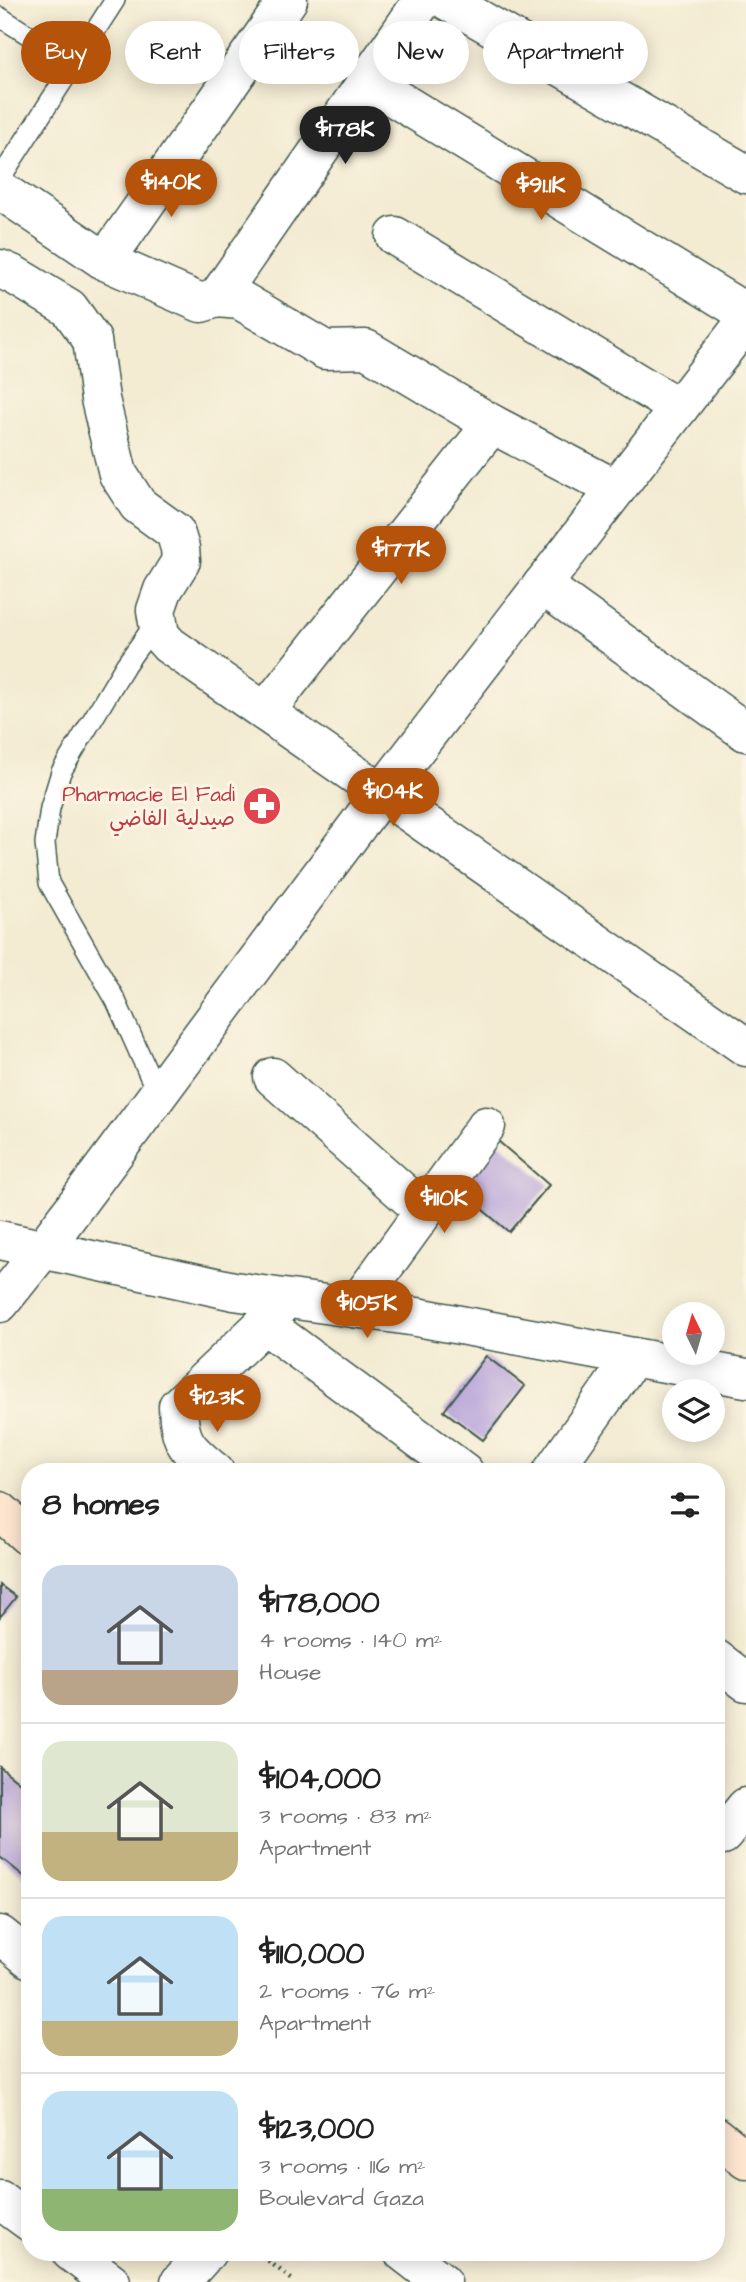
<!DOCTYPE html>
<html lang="en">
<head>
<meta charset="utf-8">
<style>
  :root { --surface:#fff; --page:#f2f2f2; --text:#222; --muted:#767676; --line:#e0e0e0; --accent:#b45309 }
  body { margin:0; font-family:"Architects Daughter","Playpen Sans Arabic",sans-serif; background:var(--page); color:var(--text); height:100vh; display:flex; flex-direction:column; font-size:26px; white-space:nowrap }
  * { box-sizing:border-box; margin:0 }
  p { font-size:23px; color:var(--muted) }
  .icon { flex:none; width:38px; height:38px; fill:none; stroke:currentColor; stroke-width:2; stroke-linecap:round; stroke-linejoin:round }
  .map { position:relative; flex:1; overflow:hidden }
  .sheet { position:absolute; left:21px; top:1463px; width:704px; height:798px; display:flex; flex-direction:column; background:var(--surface); border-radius:28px; box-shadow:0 4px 18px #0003 }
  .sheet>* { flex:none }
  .top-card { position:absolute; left:21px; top:21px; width:705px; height:63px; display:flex; gap:14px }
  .needle { width:46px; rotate:355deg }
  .tools { position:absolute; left:662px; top:1302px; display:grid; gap:14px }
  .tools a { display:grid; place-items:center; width:63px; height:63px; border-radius:50%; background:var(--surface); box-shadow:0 4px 18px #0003; font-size:35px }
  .price { position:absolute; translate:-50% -60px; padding:0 16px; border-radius:24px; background:var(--accent); color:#fff; font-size:23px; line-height:46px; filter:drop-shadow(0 2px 4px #0008) }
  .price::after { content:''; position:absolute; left:50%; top:42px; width:21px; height:16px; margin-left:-10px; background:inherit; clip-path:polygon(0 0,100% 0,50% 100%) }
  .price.active { background:#222; color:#fff }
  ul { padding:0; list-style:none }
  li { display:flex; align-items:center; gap:21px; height:175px; padding:0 21px }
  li+li { border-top:2px solid var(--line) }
  li span { display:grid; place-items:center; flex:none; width:196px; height:140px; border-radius:21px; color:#555 }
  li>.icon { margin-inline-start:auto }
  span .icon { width:84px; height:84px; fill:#fffc; stroke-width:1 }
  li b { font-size:30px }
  h2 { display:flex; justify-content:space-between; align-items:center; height:84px; padding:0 21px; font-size:30px }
  .chip { padding:0 24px; border-radius:32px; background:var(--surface); box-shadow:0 4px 18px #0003; font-size:24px; line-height:63px }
  .chip.active { background:var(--accent); color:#fff }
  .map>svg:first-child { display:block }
</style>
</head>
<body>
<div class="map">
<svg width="746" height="2282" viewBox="0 0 746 2282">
  <rect width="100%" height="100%" fill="#fcf5e5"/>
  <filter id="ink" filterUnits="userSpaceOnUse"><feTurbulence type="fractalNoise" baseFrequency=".0143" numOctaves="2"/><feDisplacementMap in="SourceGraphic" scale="14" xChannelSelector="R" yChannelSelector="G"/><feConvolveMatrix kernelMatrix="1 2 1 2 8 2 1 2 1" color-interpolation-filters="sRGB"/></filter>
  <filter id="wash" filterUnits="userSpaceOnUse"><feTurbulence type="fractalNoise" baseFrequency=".00686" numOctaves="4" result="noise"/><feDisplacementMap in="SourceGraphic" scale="28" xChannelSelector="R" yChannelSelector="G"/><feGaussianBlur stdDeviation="1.57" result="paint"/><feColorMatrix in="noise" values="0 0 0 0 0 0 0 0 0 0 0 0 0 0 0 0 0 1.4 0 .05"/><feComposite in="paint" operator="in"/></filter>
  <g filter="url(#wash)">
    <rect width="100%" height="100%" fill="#f3ebd2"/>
    <g id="blocks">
      <g fill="#ad99d8">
        <path d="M498 1141 549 1185 509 1232 457 1188Z"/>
        <path d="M486 1356 525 1386 483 1440 444 1411Z"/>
        <path d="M0 1585 16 1597 0 1617Z"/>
        <path d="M0 1767 30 1791V1881L0 1857Z"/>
      </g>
    </g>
  </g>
  <g filter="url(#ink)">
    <use href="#blocks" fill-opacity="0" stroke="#3f574c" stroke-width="2"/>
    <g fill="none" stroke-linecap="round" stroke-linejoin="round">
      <g stroke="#3f574c" stroke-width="22">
        <g id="service">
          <path d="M0 17 74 64"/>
          <path d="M0 179 115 0"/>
          <path d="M157 621 126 664 61 772 50 808 45 843 49 883 116 1001 158 1095"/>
        </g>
      </g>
      <g stroke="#3f574c" stroke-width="41">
        <g id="minor">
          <path d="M446 0 746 174"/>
          <path d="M367 81 746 313"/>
          <path d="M0 190 105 261 288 0"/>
          <path d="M395 236 679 408"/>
          <path d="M105 261 201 303 217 298 240 300 325 350 366 349 492 424 616 489"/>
          <path d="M0 269 14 275 69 308 92 340 100 399 118 474 138 505 175 532 180 548 181 561 163 590 156 610 160 635 169 645 746 1047"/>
          <path d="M217 298 423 0"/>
          <path d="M542 585 746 732"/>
          <path d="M265 712 492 424"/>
          <path d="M273 1077 424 1211"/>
          <path d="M0 1240 234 1291 417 1317 746 1378"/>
          <path d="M0 1303 44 1248 381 794 746 321"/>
          <path d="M354 1308 486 1126"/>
          <path d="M264 1324 464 1472"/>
          <path d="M215 1472C187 1449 179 1443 178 1406L264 1324 281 1304"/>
          <path d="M552 1472 633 1357"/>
          <path d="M716 1659 746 1682"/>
          <path d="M716 1829 723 1835 746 1807"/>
          <path d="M0 1935 30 1959"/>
          <path d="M0 2200 30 2222"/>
          <path d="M71 2252 111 2282"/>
          <path d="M403 2252 442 2282"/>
          <path d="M180 2282 207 2252"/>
        </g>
      </g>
      <g stroke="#3f574c" stroke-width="41">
        <g id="secondary">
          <path d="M0 1511 30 1538"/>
          <path d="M716 2136 746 2160"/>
        </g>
      </g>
      <path stroke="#3f574c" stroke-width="4.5" stroke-dasharray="2 5" stroke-linecap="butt" d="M257 2252 295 2282"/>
      <use href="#service" stroke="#fff" stroke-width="19"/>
      <use href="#minor" stroke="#fff" stroke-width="38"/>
      <use href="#secondary" stroke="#fde5d0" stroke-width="38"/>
    </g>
  </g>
  <defs>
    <g id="pharmacy-disc" transform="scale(2.0125)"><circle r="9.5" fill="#e0444e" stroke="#fcf5e5"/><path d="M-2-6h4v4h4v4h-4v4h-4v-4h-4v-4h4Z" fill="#fff"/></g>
  </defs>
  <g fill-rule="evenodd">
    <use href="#pharmacy-disc" x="262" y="806"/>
  </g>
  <g text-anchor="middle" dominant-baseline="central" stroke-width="6" stroke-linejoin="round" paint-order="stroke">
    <g font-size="21" fill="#be3a42" stroke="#fcf5e5" text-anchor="end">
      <text x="235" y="794">Pharmacie El Fadi<tspan x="235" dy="24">صيدلية الفاضي</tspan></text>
    </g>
  </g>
</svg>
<div class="tools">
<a><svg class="needle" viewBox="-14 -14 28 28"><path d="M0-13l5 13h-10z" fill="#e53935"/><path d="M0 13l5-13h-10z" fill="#767676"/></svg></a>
<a><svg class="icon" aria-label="layers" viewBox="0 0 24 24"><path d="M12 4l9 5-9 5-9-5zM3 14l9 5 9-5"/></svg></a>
</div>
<b class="price active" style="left:345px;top:166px">$178K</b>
<b class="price" style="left:171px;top:219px">$140K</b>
<b class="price" style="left:541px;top:222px">$91.1K</b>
<b class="price" style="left:401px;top:586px">$177K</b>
<b class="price" style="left:393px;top:828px">$104K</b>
<b class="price" style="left:444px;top:1235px">$110K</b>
<b class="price" style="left:367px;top:1340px">$105K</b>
<b class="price" style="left:217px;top:1434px">$123K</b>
<div class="top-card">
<a class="chip active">Buy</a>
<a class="chip">Rent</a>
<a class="chip">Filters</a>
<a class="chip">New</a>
<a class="chip">Apartment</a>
</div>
<section class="sheet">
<h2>8 homes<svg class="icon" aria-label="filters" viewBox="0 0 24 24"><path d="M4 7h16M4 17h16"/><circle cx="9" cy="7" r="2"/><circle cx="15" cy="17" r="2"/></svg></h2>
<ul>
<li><span style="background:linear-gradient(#c9d6e8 75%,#b9a48a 0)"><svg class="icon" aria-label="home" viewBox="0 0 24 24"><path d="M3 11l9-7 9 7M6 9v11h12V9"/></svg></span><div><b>$178,000</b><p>4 rooms · 140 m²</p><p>House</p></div></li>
<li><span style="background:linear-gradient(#dfe7d0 65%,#c2b280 0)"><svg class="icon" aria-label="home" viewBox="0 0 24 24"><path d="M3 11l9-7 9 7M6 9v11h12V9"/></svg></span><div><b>$104,000</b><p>3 rooms · 83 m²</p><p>Apartment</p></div></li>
<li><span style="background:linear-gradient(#bfe0f5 75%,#c2b280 0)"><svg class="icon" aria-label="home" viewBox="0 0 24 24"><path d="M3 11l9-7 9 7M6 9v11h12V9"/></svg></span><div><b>$110,000</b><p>2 rooms · 76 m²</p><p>Apartment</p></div></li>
<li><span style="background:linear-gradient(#bfe0f5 70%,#8fb573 0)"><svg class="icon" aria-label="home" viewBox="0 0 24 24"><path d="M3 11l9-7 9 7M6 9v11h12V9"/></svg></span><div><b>$123,000</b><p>3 rooms · 116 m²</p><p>Boulevard Gaza</p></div></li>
</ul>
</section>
</div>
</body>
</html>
